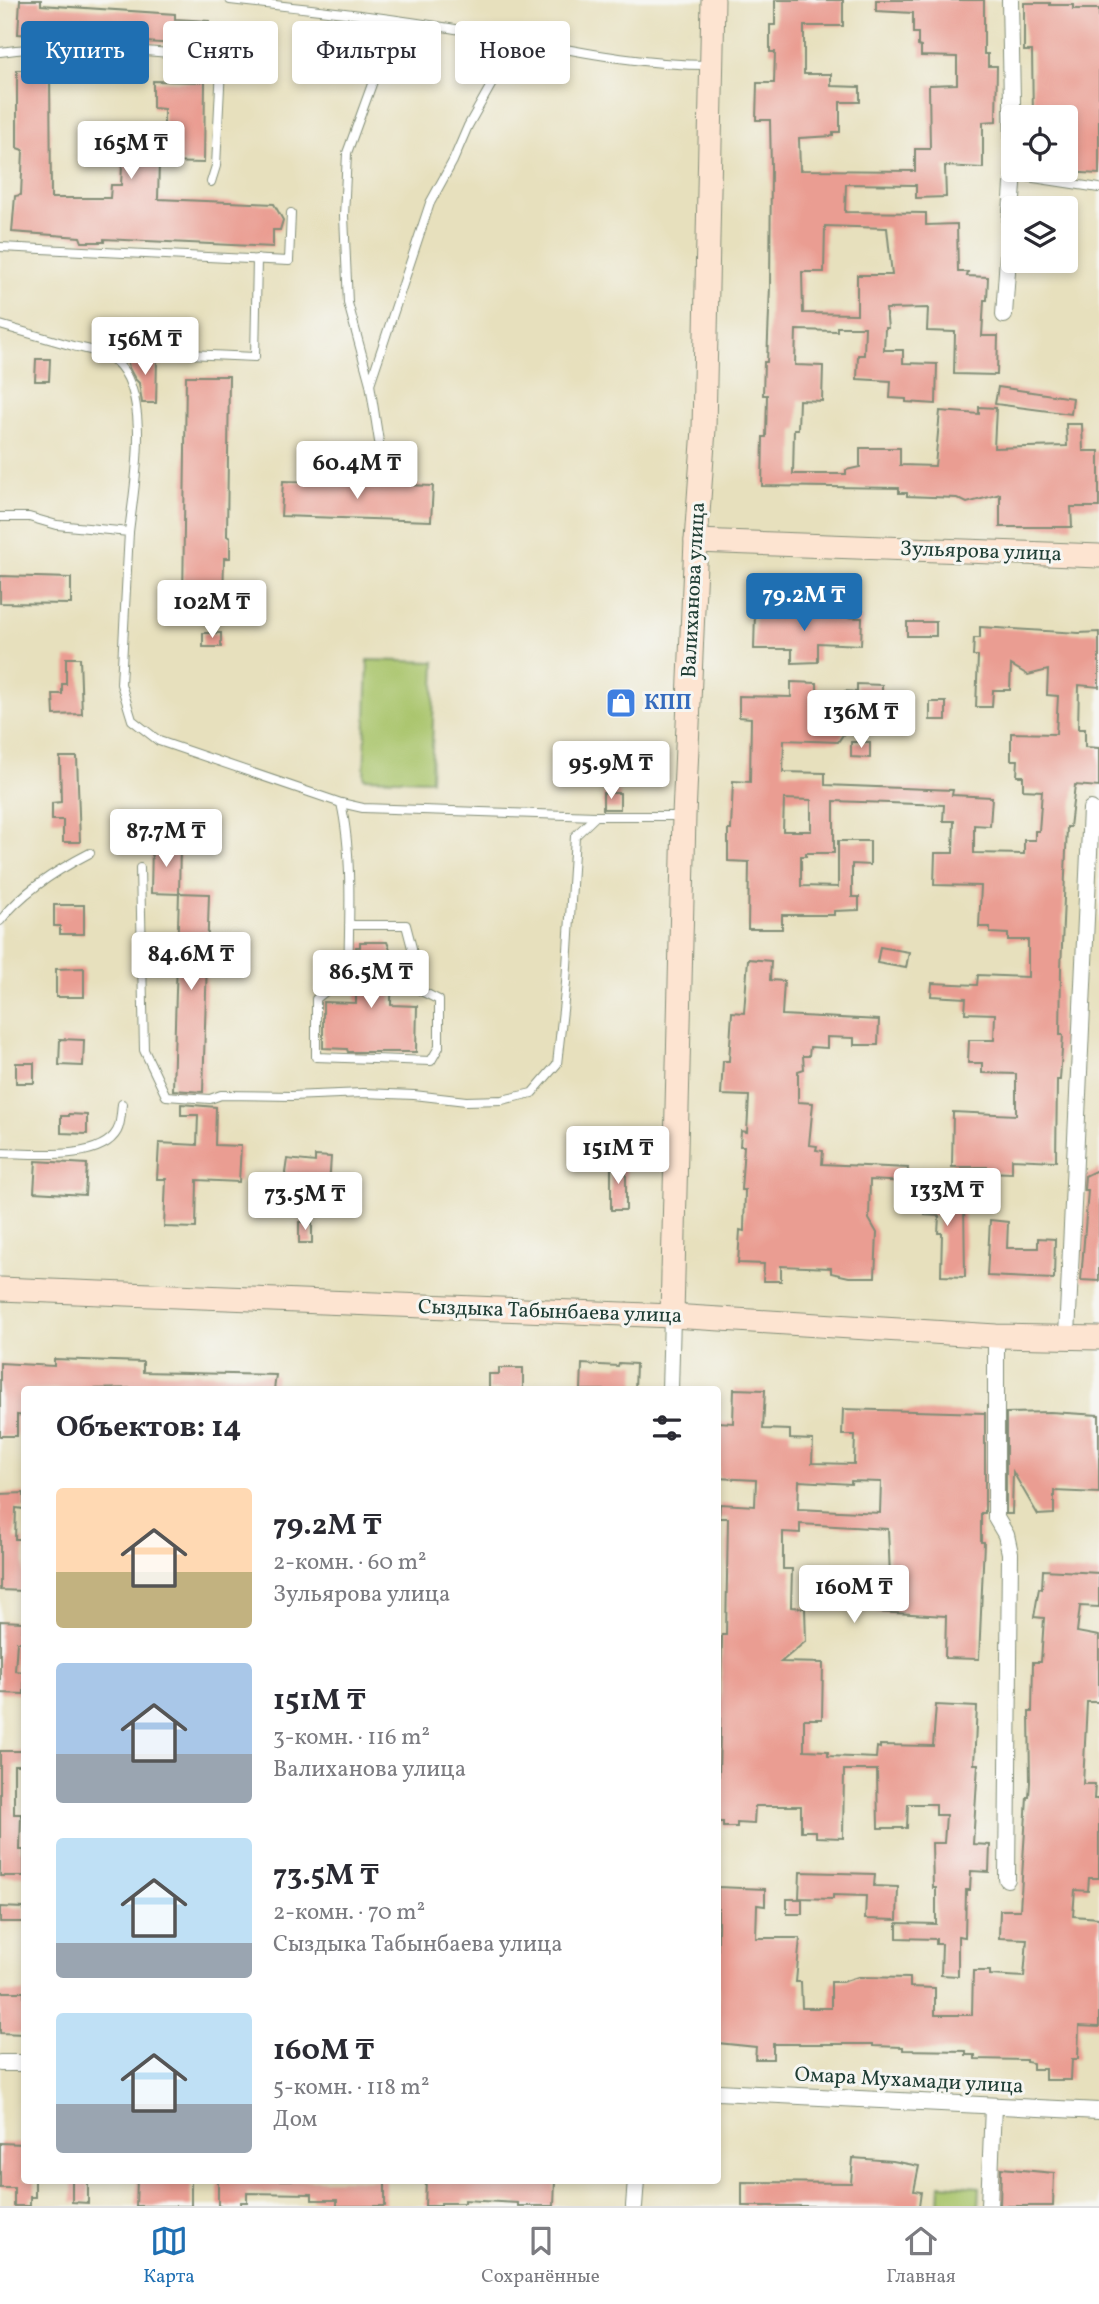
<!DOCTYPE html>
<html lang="ru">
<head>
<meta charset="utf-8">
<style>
  :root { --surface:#fff; --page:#f7f7f7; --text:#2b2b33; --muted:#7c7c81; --line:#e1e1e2; --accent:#1f6fb2 }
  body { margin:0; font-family:Vollkorn,serif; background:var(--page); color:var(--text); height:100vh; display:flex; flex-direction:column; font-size:26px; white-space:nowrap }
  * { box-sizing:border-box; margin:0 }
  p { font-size:23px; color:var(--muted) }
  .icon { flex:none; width:38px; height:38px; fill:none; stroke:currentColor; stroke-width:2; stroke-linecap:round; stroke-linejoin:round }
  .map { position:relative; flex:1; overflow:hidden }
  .panel { position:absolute; left:21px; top:1386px; width:700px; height:798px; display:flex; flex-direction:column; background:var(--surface); border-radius:7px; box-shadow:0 4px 10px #0003 }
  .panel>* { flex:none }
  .top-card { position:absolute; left:21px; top:21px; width:700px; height:63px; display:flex; gap:14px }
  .buttons { position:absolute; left:1001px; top:105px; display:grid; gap:14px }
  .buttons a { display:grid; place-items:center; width:77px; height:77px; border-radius:7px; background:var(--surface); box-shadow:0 4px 10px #0003; font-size:35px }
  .price { position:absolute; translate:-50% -60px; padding:0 16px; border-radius:7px; background:#fff; color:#222; font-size:23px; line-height:46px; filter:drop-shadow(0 2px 4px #0008) }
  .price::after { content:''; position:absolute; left:50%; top:42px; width:21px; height:16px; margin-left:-10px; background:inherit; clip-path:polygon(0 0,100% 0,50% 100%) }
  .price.selected { background:var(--accent); color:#fff }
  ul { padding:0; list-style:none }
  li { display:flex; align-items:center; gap:21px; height:175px; padding:0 35px }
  li span { display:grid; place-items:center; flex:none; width:196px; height:140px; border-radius:7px; color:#555 }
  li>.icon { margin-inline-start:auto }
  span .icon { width:84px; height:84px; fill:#fffc; stroke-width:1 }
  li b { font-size:30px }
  h2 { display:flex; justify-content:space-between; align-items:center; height:84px; padding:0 35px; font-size:30px }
  .pill { padding:0 24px; border-radius:7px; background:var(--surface); box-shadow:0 4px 10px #0003; font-size:24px; line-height:63px }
  .pill.selected { background:var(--accent); color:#fff }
  .tab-bar { display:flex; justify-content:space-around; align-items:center; height:98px; border-top:2px solid var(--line); background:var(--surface); font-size:19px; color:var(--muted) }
  .tab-bar a { display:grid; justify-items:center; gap:4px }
  .tab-bar .selected { color:var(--accent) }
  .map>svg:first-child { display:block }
</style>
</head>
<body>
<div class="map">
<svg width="1099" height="2206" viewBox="0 0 1099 2206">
  <rect width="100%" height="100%" fill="#f6f6f2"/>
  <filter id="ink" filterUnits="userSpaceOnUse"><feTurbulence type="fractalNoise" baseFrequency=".0143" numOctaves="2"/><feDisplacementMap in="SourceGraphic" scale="14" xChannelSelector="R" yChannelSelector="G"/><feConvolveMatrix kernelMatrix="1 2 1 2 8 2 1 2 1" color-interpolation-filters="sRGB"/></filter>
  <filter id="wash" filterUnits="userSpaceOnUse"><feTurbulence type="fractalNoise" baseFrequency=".00686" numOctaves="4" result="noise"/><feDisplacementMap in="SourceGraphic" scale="28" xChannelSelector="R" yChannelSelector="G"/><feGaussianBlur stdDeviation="1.57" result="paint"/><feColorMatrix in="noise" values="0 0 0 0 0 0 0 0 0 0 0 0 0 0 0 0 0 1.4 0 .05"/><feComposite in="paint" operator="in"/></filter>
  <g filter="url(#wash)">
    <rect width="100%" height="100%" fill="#e7e0bd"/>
    <g fill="#a9c46b" stroke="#648050" stroke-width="2">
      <path d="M368 660 435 662 431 780 364 778Z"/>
      <path d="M940 2184 980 2187 979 2206H939Z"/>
    </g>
    <g id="blocks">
      <g fill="#ea9d92" fill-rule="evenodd">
        <path d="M20 0H41V5L175 14V19L209 21 208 46 18 34Z"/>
        <path d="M775 0H843V26H804V74H831V86L860 87V102H840V132H833V136L799 138 800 170 915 171V149H930L929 85 957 84V57L921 56V47L918 46V33H913V13L876 11V0H984V54H988V66H997L996 121 983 122V168L945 166 946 197 916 198V185L846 184 845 212 926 213V225L957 224 958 272H968L967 276 988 277 987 300H984L982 336H998L997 375 954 374 955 332 927 331 928 308 886 309 888 328H885L884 350H903V363L937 364 936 404 906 402V399L890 398 891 381 857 379 858 355H864L865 327H837V331L796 330 795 365 823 366 822 401 799 400 798 429H794L793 474H846V470L860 467V448H900V465L935 466 940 411 979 414V407L996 408 994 448 1067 446 1066 424H1082L1083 451H1099V507H1071L1072 527H1000V494L967 503 957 498 907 496V493H899V488L762 486 763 437H766L767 395H763L764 362H767L770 286 771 168 770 120H756L757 83H774L775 52H770V25H775ZM825 226 887 228 892 275H857V314L803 313 802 272H824Z"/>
        <path d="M1024 3H1050V5H1073V9H1099V174L1066 172V117H1033L1032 51H1024Z"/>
        <path d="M17 70H50L51 198H110L111 185H121L123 147 164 148V109L153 108V81L205 82 204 163 159 162 158 199 274 204 283 220 280 230H273V247L104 239V242H82L80 237 12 232 15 196 21 195 23 150 17 148Z"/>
        <rect x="99" y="126" width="29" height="19"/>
        <path d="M127 358 157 359 156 403H142L139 383 135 379 129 368Z"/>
        <path d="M36 359H50L49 381H35Z"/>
        <path d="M186 376H229L227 536 230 538V558H224L223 603 183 602Z"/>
        <path d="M998 387 1073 398 1071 414 995 404Z"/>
        <path d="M283 481 433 486 431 521 281 516Z"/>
        <path d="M0 576 71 578V604L0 603Z"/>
        <path d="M755 612 862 618 861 645 818 643V662L792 663V649H754Z"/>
        <rect x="907" y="622" width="29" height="14"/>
        <path d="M980 627 1079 633 1099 632V687L1079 685 1078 729H1085V747L1099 748V787L1075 785 1070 827H1067L1061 969 1060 1035H1063L1060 1080H1057L1056 1161 1012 1159V1173L987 1172V1167H952L953 1112 1016 1115V1074L982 1073V1063H968L969 1040H994L995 1014 965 1013 966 998 931 996 932 983 977 985 978 975 1028 977V940H1008V934L990 933V927H979L981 886 934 885 935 853H953L954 821H943L944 805 834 801V853H806V856H801V886L838 887V841H870V865L852 864V897H859V910L834 911V915H782V929H748L749 862 728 861V830H731L733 781 750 782 751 718 739 717V696L791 697V682L817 683V700L845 701V691L857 692V684L882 685V702H878V715L857 714 838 742 784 740 783 772 825 773V785L953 790 952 795 992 797 990 826 974 825V853L1024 854V840H1035V831H1039L1042 791 1023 790V776H1017L1018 760H1011V733L1056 734 1058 696 1047 695 1048 670 1028 675 1011 665 1010 690H993L992 707H976L978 656H973L974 638H980ZM784 799 811 800V831H783Z"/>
        <rect x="203" y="633" width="18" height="14"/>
        <path d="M66 658H80L82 714 54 715 53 694H62V684H66Z"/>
        <rect x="930" y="702" width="16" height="18"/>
        <path d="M851 742H870V758L851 757Z"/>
        <path d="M60 757H77L80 842H63V820H52V803L61 802Z"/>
        <rect x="603" y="793" width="17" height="16"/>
        <path d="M152 844 180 845 179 894 151 893Z"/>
        <path d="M179 893 209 894 203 1092 173 1090Z"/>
        <path d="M54 905H84V934H60V926H54Z"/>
        <path d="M360 942H387L392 954 391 1005 417 1006 416 1052H348L347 1049 323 1048V1002L356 1003V947H360Z"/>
        <path d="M880 947 909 952 906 968 877 963Z"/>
        <path d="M748 959 771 961 770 980 784 981 782 1015 879 1020 878 1045H854V1038L827 1037V1048L810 1047 809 1056H803L804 1069 798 1071V1102L813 1103 809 1145 817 1146 816 1150 823 1151 822 1164 908 1168 907 1182 870 1180 869 1219 877 1233 875 1277H849L831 1273V1268L781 1266V1281H763L764 1264 738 1263 740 1230 744 1231 745 1190H741L744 1146H740L741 1131 747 1132 749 1096 721 1095 723 1061H729L732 1012 744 1013Z"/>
        <path d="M84 968V997H56V969Z"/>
        <path d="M60 1039 84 1040 83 1066 59 1065Z"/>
        <rect x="16" y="1063" width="18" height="20"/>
        <path d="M181 1104 216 1107 215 1145 241 1146 239 1182 197 1180 196 1228 164 1227 166 1179H157L159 1143 197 1145 198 1115H181Z"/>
        <path d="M69 1114 87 1115V1134L61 1133V1116H69Z"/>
        <path d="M315 1156 331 1157 329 1186 288 1185 285 1173 287 1159 315 1162Z"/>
        <path d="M36 1161 87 1164 85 1195 34 1192Z"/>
        <rect x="611" y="1163" width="15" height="47"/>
        <path d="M1099 1169V1281L1081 1280 1088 1190H1084L1085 1176Z"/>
        <path d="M916 1188 950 1189 949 1200H964L965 1277 941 1276 942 1233H938L939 1216 925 1215V1206H916Z"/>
        <path d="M990 1220 1008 1222 1007 1248H1038V1238L1055 1239 1054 1279 987 1276Z"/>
        <rect x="299" y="1222" width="13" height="21"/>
        <path d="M54 1359 143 1362V1372L276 1375 274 1390H141V1388L24 1390V1416L17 1415V1436H0V1363L54 1366Z"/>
        <path d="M619 1363 636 1364 635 1390H581L582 1364 618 1366Z"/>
        <path d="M499 1368H523V1390H489V1374H499Z"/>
        <path d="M734 1389 765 1390 763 1429 790 1430V1439L813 1440 812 1463 854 1464 855 1435H842L843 1409 985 1413V1513H981V1542H984L979 1659 945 1658 946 1616 877 1612 878 1576H890L888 1529 800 1524V1533L783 1532V1569H792L791 1607 805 1608 806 1641 781 1662 823 1663 822 1719H804V1750L828 1751V1756L876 1758 877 1747 880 1748V1745L933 1746 936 1705 977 1707 974 1764H978L973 1844 990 1845 989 1872 971 1871 970 1890H966L965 1937 958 1936V1976L941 1975 942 1944H936V1939L897 1938V1923L936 1924V1888H933L932 1843H944L946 1815H936V1804H908L907 1828H878L877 1770H844L843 1838 816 1837V1831H801V1806H755L754 1824 737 1823V1827H723V1822H718L722 1635H726L728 1518H719L720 1504 755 1506 756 1480 718 1478V1422L733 1423ZM799 1481 851 1484V1481L881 1482 880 1513 798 1509Z"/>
        <path d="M1050 1412 1099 1415V1493L1054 1491V1514L1038 1515 1013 1472 1012 1514H1006V1413Z"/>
        <path d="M24 1493V1509L16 1508 15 1539H24V1591L0 1590V1494Z"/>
        <path d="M818 1569 862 1571V1585L818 1584Z"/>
        <path d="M1043 1570 1099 1573V1607L1080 1606 1077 1632 1099 1636V1702H1087L1083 1784H1095L1094 1799H1099V1878H1089L1088 1891 1075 1890 1073 1916 1099 1918V2027L1079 2026 1078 2059H1072L1071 2080H1045V2069H1033V2063L1026 2062V2060L975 2059V2055H966V2051L903 2050V2047L873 2046V2044H773V2059H755L756 2047 718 2043V1887L765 1889V1906L757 1905 756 1938H800L796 1982H801L802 2008H831V1982H842L858 1977 910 1978V1987L935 1988V2015H972L973 1971H990V1975L1024 1977 1027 1939 999 1938 1000 1910H1020L1027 1797H1029L1030 1782 1029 1712H1032L1033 1662H1041L1044 1618 1034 1617 1039 1588 1042 1589Z"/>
        <path d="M0 1621 23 1622 22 1642H17L15 1671 24 1672V1694L0 1693Z"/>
        <path d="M0 1751H24V1765H14V1814H21L20 1850H24V1876H0Z"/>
        <path d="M800 1872 875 1874 874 1886 898 1887 897 1920 865 1919 866 1896 833 1895V1899L799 1898Z"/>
        <rect x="787" y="1899" width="15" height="15"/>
        <path d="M0 1907 24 1908V1922H0Z"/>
        <path d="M0 1992H24V2034L0 2033Z"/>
        <path d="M0 2143 24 2144V2180H35V2197H30V2206H14V2188H0Z"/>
        <path d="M853 2158 893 2161 919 2166 914 2191 921 2192 919 2206H742V2182L851 2183Z"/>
        <path d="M1001 2168 1054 2173 1053 2206H1000Z"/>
        <path d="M72 2180H88V2203L72 2202Z"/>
        <path d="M137 2180H191V2206H136Z"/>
        <path d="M218 2180H385V2206H337V2200H312V2194L247 2193V2202H241V2206H218Z"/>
        <path d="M426 2180H555L554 2206H518V2203L464 2200V2203H441V2206H425Z"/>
      </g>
    </g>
  </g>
  <g filter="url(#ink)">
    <use href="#blocks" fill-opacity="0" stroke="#838e78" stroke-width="2"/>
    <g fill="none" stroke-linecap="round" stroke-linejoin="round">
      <g stroke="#838e78" stroke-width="10">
        <g id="lane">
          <path d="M230 0C313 9 396 18 478 33 555 46 630 65 709 65"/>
          <path d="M397 21 393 40 376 73 347 153 344 216 348 303 370 384 430 203 453 161 468 126 504 62 523 41"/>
          <path d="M0 52C71 42 144 51 216 57L221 67 216 166 211 182"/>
          <path d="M1014 175 1099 188"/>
          <path d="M0 247 289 261 291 213"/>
          <path d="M0 325C24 332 49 339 73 346 85 349 104 352 114 360 153 392 134 487 129 532"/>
          <path d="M97 350 255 357 257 259"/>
          <path d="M370 384 380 448"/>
          <path d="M0 517H29L57 525 129 532 121 684 132 720 159 741 341 803 363 808 596 816"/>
          <path d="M341 803C353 856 349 923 348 977L336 983 316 999V1057L431 1061 439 1047V1000L421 991 414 977 412 948 406 925H349"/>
          <path d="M140 868 144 1050 166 1096 210 1099 221 1095 291 1096 363 1093 414 1095 466 1101 502 1100 532 1093 557 1064 566 983 575 836 596 816H682"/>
          <path d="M0 921C23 891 57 870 90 853"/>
          <path d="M0 1153C30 1153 100 1162 117 1131 121 1124 121 1112 122 1104"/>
        </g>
      </g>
      <g stroke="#838e78" stroke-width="18">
        <g id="street">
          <path d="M1010 0 1013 152"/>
          <path d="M1004 315 1014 170"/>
          <path d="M996 1336V1518L1006 1535 1010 1553 1007 1879"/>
          <path d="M1067 1336 1091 809"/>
          <path d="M670 1390 672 1316"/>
          <path d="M0 2063H24"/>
          <path d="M718 2092 1099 2111"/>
          <path d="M634 2206 636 2180"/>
          <path d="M989 2206 993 2106"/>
        </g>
      </g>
      <g stroke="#838e78" stroke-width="25">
        <g id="secondary">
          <path d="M696 541 1099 556"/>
          <path d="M0 1289 672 1316 996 1336 1099 1338"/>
          <path d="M672 1316 684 816 696 541 704 429 713 0"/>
        </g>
      </g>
      <use href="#lane" stroke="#fff" stroke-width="8"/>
      <use href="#street" stroke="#fff" stroke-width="16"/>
      <use href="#secondary" stroke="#fde4d1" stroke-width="23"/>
    </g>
  </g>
  <defs>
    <g id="shop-square" transform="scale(1.575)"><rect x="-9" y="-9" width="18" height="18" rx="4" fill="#3f7fe0" stroke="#f6f6f2"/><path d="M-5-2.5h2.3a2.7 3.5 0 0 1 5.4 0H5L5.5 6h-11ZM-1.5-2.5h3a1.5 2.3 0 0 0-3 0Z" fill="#fff"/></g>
  </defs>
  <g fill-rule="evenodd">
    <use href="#shop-square" x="621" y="703"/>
  </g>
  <g text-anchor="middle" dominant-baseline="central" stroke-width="6" stroke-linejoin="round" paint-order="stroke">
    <g font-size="21" fill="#1f3d34" stroke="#f6f6f2">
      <text transform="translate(981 552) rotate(2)">Зульярова улица</text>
      <text transform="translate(694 590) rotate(-87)">Валиханова улица</text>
      <text transform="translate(550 1312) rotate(2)">Сыздыка Табынбаева улица</text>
      <text transform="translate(909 2081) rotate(3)">Омара Мухамади улица</text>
    </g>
    <g font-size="21" font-weight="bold" fill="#366cbe" stroke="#f6f6f2" text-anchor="start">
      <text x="644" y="703">КПП</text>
    </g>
  </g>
</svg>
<div class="buttons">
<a><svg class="icon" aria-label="locate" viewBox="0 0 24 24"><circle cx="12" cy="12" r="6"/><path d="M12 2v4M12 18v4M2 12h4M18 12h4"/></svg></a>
<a><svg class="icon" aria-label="layers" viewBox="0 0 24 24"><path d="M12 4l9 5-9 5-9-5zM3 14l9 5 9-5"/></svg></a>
</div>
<b class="price" style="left:131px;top:181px">165M ₸</b>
<b class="price" style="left:145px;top:377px">156M ₸</b>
<b class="price" style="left:357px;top:501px">60.4M ₸</b>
<b class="price selected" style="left:804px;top:633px">79.2M ₸</b>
<b class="price" style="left:212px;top:640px">102M ₸</b>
<b class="price" style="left:861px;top:750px">136M ₸</b>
<b class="price" style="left:611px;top:801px">95.9M ₸</b>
<b class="price" style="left:166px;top:869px">87.7M ₸</b>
<b class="price" style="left:191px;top:992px">84.6M ₸</b>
<b class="price" style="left:371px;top:1010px">86.5M ₸</b>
<b class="price" style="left:618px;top:1186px">151M ₸</b>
<b class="price" style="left:947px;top:1228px">133M ₸</b>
<b class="price" style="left:305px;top:1232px">73.5M ₸</b>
<b class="price" style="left:854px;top:1625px">160M ₸</b>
<div class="top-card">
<a class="pill selected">Купить</a>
<a class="pill">Снять</a>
<a class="pill">Фильтры</a>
<a class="pill">Новое</a>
</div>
<section class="panel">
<h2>Объектов: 14<svg class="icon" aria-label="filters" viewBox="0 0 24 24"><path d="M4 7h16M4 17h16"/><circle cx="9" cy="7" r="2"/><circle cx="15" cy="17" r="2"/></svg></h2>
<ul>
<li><span style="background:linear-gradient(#ffd9b3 60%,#c2b280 0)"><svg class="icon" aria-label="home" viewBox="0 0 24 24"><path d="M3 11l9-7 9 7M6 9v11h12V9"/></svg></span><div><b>79.2M ₸</b><p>2-комн. · 60 m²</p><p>Зульярова улица</p></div></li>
<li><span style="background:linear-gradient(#a9c7e8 65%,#9aa5b1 0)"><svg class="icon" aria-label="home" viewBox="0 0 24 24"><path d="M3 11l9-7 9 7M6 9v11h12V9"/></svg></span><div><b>151M ₸</b><p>3-комн. · 116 m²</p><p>Валиханова улица</p></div></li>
<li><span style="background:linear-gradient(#bfe0f5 75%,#9aa5b1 0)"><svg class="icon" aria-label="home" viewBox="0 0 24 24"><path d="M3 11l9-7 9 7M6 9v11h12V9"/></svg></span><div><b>73.5M ₸</b><p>2-комн. · 70 m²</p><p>Сыздыка Табынбаева улица</p></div></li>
<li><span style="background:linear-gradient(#bfe0f5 65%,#9aa5b1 0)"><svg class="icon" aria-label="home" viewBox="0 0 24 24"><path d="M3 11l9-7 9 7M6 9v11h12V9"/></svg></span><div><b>160M ₸</b><p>5-комн. · 118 m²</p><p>Дом</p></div></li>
</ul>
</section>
</div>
<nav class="tab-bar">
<a class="selected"><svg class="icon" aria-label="map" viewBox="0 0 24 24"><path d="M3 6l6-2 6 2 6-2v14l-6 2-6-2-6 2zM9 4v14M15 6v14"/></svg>Карта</a>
<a><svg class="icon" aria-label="saved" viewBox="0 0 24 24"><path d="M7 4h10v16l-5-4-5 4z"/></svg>Сохранённые</a>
<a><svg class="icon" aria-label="home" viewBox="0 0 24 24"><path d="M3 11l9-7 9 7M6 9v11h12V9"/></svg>Главная</a>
</nav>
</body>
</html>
